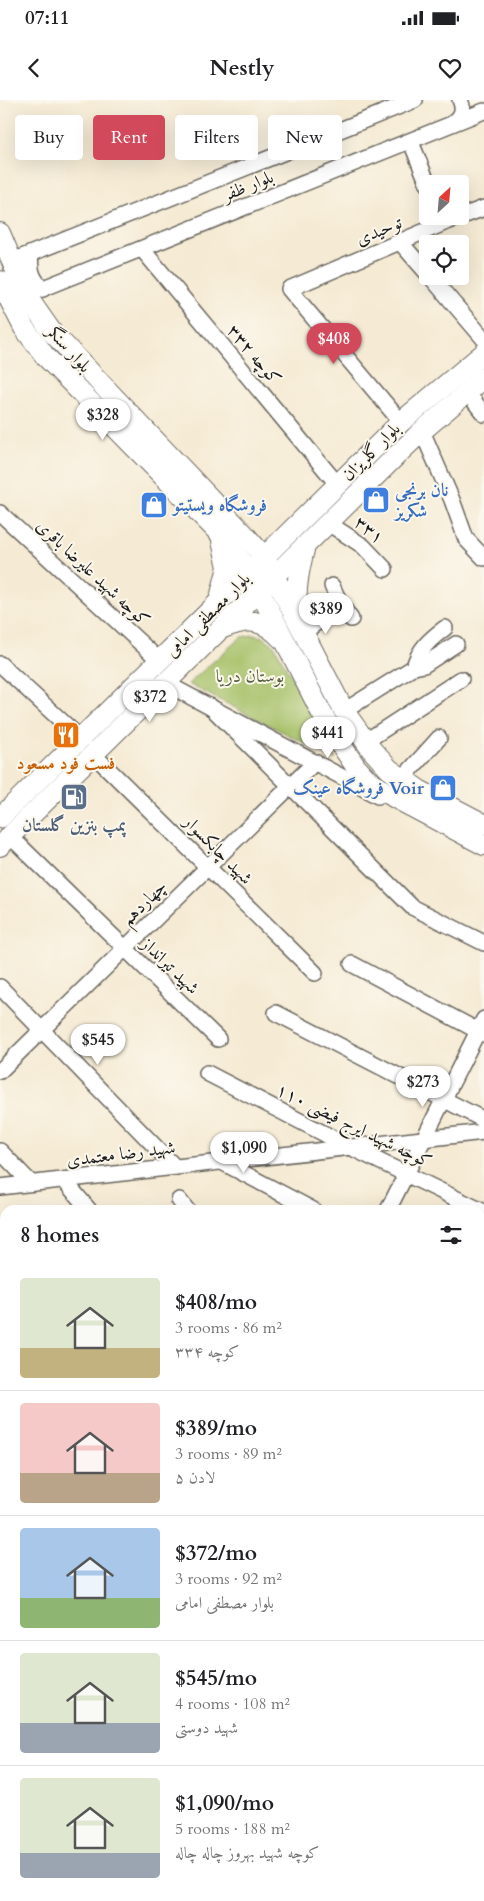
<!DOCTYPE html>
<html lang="en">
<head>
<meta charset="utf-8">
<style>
  :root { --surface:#fff; --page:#f2f2f2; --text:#202124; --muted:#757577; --line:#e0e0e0; --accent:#d1495b }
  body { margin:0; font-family:Cardo,Amiri,serif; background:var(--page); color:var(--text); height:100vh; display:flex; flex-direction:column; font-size:19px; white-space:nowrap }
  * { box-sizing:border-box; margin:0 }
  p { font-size:16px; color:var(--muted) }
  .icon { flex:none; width:28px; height:28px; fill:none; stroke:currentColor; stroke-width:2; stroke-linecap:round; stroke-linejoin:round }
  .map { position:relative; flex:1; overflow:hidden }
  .panel { position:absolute; left:0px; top:1105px; width:485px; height:696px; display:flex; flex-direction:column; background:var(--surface); border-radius:15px 15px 0 0; box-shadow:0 5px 20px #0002 }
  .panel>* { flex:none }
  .hud { position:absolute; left:15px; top:15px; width:455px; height:45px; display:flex; gap:10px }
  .needle { width:32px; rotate:26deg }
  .controls { position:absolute; left:419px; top:75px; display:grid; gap:10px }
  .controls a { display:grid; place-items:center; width:50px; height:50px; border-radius:5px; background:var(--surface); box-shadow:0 5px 20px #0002; font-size:25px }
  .price { position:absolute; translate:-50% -42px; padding:0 11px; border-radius:18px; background:#fff; color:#222; font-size:16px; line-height:32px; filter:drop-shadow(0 1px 2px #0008) }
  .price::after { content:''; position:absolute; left:50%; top:30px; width:15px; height:11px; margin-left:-8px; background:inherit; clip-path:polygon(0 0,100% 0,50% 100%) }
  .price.on { background:var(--accent); color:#fff }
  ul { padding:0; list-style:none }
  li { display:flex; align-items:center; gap:15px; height:125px; padding:0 20px }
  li+li { border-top:1px solid var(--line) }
  li span { display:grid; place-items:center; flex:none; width:140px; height:100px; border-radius:5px; color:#555 }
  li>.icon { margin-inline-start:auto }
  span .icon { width:60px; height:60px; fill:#fffc; stroke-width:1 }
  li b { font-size:21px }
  h2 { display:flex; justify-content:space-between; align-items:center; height:60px; padding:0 20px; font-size:21px }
  .chip { padding:0 18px; border-radius:5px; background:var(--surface); box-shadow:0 5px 20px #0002; font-size:18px; line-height:45px }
  .chip.on { background:var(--accent); color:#fff }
  .status { display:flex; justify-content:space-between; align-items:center; height:35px; padding:0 25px; background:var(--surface); direction:ltr }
  .status svg { height:14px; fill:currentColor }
  header { display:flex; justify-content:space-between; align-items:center; height:65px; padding:0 20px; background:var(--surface); font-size:22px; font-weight:600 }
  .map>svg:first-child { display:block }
</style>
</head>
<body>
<div class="status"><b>07:11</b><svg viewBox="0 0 49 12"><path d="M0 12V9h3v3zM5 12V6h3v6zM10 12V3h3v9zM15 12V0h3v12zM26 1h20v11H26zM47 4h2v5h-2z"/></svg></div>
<header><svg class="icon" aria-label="back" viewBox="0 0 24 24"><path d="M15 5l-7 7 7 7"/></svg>Nestly<svg class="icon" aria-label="heart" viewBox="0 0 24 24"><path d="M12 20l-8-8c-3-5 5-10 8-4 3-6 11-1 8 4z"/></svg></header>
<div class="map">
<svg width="484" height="1801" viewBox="0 0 484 1801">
  <rect width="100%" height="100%" fill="#fbf7ec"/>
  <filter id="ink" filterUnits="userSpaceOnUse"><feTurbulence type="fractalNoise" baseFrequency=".02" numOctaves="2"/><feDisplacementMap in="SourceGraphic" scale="10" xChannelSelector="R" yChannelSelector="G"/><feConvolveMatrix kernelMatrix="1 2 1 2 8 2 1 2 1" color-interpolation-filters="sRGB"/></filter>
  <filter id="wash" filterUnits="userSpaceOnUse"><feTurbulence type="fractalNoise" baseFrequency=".0096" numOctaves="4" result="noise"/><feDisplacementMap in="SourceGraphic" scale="20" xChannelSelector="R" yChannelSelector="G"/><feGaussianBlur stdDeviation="1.12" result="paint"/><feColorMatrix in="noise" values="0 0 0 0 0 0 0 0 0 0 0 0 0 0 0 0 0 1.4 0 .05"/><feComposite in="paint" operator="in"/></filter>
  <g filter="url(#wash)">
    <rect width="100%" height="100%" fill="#f5ead3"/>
    <path fill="#a4bf65" stroke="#606e40" d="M253 535 263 537 274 545 336 659 188 584 241 537Z"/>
  </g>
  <g filter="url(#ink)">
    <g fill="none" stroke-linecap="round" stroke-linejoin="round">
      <g stroke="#68645c" stroke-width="18">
        <g id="minor">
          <path d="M453 23C461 17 465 10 460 0"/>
          <path d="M411 42 428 84"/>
          <path d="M400 142 428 174"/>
          <path d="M142 149 338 385"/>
          <path d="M31 154C29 169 32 179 43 189"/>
          <path d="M12 161 415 0"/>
          <path d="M430 176 484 239"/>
          <path d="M26 195 484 11"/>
          <path d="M467 292 484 314"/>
          <path d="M401 322 289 189 444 123 484 108"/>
          <path d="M422 331 452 400 466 439 484 458"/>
          <path d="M0 413 160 561"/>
          <path d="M328 423 363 446 385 469"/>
          <path d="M332 486 341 505"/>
          <path d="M304 532 341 505 351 519"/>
          <path d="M0 564 81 639"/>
          <path d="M414 567C419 549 430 539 445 528"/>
          <path d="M165 583 378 696"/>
          <path d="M210 606 412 807 484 843"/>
          <path d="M344 611 414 567 424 565 456 544"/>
          <path d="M366 641 461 579"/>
          <path d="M93 654 315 873"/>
          <path d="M403 678 439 638"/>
          <path d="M10 736 218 939"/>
          <path d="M352 864 484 934"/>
          <path d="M0 887 175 1067"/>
          <path d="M276 913 484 1020"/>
          <path d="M0 971 315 662"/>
          <path d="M207 973 350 1047 484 1112"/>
          <path d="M0 1051 31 1083"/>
          <path d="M222 1062 313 1110"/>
          <path d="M64 1080 89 1110"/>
          <path d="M0 1087 484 1032"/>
          <path d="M179 1100 187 1110"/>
          <path d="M388 1110 484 919"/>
          <path d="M480 1199 484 1202"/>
          <path d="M0 1238 5 1244"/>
          <path d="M480 1287 484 1289"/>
          <path d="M0 1321 5 1317"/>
          <path d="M0 1346 5 1352"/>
          <path d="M0 1482 5 1489"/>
          <path d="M0 1506 5 1513"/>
          <path d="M480 1560 484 1552"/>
          <path d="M0 1729 5 1735"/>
          <path d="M480 1747 484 1749"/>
          <path d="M480 1761 484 1763"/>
          <path d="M40 1796 46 1801"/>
          <path d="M201 1796 208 1801"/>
          <path d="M357 1801 360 1796"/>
        </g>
      </g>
      <g stroke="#68645c" stroke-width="22">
        <g id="major">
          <path d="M0 133 26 195 51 231 245 435 265 458 344 611 371 649 389 669 419 690 484 724"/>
          <path d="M0 181 24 228 45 256 220 434 250 472 320 610 333 633 356 667 369 681 395 698 484 745"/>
          <path d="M219 502 228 467 222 441"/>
          <path d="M297 513C295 489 299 469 305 446"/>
          <path d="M223 528C248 518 262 518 282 539"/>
          <path d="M0 718 401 322 484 253"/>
          <path d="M0 746 398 354 422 331 484 278"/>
          <path d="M484 1372 483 1378 484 1387"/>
          <path d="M480 1411 484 1408"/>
          <path d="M0 1775 5 1771"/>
          <path d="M0 1793 5 1789"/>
        </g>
      </g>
      <use href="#minor" stroke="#fff" stroke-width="15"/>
      <use href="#major" stroke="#fff" stroke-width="20"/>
    </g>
  </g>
  <defs>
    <g id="shop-square" transform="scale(1.4375)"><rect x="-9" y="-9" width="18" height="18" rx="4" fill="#3f7fe0" stroke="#fbf7ec"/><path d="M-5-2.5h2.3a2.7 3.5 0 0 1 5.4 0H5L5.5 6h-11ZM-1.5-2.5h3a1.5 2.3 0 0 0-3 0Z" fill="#fff"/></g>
    <g id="restaurant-square" transform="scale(1.4375)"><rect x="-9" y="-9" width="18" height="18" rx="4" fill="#e8710a" stroke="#fbf7ec"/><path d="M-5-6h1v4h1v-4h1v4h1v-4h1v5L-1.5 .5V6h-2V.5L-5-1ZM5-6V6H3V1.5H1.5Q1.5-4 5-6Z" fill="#fff"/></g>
    <g id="fuel-square" transform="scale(1.4375)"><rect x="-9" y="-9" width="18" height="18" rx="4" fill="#5c6f8a" stroke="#fbf7ec"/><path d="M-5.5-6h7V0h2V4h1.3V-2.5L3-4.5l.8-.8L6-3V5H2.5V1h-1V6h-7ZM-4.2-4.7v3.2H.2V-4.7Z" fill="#fff"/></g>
  </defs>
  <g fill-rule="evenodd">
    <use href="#shop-square" x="376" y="400"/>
    <use href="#shop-square" x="154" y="405"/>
    <use href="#restaurant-square" x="66" y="635"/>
    <use href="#shop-square" x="443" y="688"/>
    <use href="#fuel-square" x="74" y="697"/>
  </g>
  <g text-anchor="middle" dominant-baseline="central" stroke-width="4" stroke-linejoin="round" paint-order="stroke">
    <g font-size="18" fill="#1c1c1c" stroke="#fbf7ec">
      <text transform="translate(248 86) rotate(-22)">بلوار ظفر</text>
      <text transform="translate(379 131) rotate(-23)">توحیدی</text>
      <text transform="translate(69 249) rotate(48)">بلوار سنگر</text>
      <text transform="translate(254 255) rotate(50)">کوچه ۳۳۲</text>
      <text transform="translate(371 352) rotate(-45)">بلوار گلریزان</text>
      <text transform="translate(369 430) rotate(39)">۳۳۱</text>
      <text transform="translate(93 473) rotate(43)">کوچه شهید علیرضا باقری</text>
      <text transform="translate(208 515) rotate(-45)">بلوار مصطفی امامی</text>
      <text transform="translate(218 750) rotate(45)">شهید چابکسوار</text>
      <text transform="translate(144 803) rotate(-45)">چهاردهم</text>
      <text transform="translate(170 866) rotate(44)">شهید تیرانداز</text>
      <text transform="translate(354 1026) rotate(26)">کوچه شهید ایرج فیضی ۱۱۰</text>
      <text transform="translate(121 1054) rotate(-7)">شهید رضا معتمدی</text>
    </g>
    <g font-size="18" font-weight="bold" fill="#366cbe" stroke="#fbf7ec" text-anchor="start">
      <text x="395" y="390">نان برنجی<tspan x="395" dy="21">شکریز</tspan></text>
      <text x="173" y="405">فروشگاه ویستیتو</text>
      <text x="424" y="688" text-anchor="end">فروشگاه عینک Voir</text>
    </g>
    <g font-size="18" fill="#525d39" stroke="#fbf7ec">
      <text x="250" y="576">بوستان دریا</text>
    </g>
    <g font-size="18" font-weight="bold" fill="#c56008" stroke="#fbf7ec">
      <text x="66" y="663">فست فود مسعود</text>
    </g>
    <g font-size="18" font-weight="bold" fill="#4e5e75" stroke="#fbf7ec">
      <text x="74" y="725">پمپ بنزین گلستان</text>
    </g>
  </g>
</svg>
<div class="controls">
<a><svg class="needle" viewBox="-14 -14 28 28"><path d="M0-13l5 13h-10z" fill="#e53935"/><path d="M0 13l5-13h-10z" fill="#757577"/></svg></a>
<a><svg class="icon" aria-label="locate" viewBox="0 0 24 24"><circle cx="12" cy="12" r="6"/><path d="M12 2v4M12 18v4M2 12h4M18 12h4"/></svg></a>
</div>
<b class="price on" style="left:334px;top:265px">$408</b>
<b class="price" style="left:103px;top:341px">$328</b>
<b class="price" style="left:326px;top:535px">$389</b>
<b class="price" style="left:150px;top:623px">$372</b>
<b class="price" style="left:328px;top:659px">$441</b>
<b class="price" style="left:98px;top:966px">$545</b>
<b class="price" style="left:423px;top:1008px">$273</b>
<b class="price" style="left:244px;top:1074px">$1,090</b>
<div class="hud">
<a class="chip">Buy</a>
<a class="chip on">Rent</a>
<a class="chip">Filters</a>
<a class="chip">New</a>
</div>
<section class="panel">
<h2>8 homes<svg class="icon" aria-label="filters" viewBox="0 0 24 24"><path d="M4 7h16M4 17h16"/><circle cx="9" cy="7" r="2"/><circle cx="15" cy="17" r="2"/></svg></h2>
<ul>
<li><span style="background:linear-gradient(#dfe7d0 70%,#c2b280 0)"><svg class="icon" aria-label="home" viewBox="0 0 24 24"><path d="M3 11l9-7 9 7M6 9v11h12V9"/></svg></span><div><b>$408/mo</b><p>3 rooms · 86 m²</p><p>کوچه ۳۳۴</p></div></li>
<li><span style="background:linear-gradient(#f6c9c9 70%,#b9a48a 0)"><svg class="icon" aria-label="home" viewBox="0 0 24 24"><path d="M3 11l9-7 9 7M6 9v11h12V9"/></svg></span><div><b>$389/mo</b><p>3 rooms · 89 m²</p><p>لادن ۵</p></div></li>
<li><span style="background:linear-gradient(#a9c7e8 70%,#8fb573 0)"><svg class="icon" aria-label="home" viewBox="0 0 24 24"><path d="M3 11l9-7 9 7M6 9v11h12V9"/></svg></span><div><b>$372/mo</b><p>3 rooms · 92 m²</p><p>بلوار مصطفی امامی</p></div></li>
<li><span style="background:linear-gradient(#dfe7d0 70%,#9aa5b1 0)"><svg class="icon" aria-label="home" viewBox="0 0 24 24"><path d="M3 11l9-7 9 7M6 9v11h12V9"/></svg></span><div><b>$545/mo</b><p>4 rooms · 108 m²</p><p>شهید دوستی</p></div></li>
<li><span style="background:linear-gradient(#dfe7d0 75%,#9aa5b1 0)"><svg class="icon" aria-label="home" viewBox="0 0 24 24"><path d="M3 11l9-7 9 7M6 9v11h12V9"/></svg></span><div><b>$1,090/mo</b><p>5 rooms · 188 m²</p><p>کوچه شهید بهروز چاله چاله</p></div></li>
</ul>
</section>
</div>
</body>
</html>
